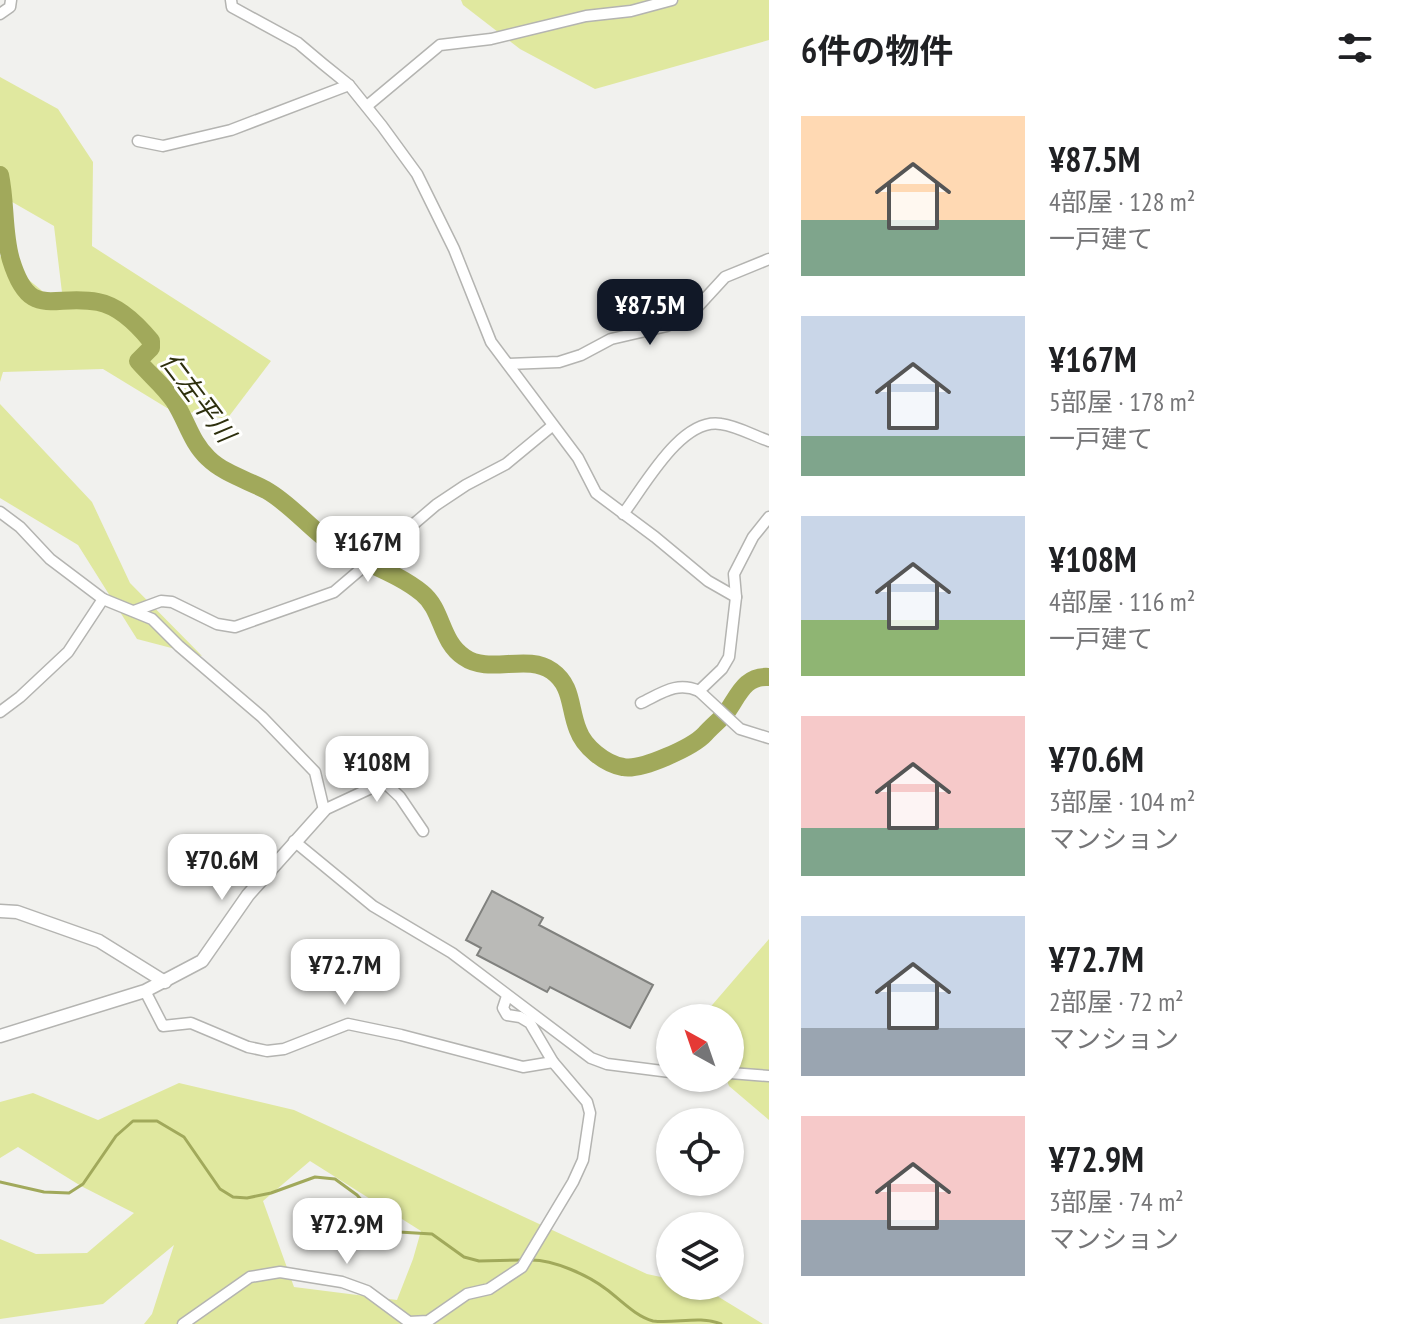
<!DOCTYPE html>
<html lang="ja">
<head>
<meta charset="utf-8">
<style>
  :root { --surface:#fff; --page:#f6f6f6; --text:#202124; --muted:#757577; --accent:#111827 }
  body { margin:0; font-family:"PT Sans Narrow","Noto Sans JP",sans-serif; background:var(--page); color:var(--text); height:100vh; display:flex; flex-direction:column; font-size:30px; white-space:nowrap }
  * { box-sizing:border-box; margin:0 }
  p { font-size:26px; color:var(--muted) }
  .icon { flex:none; width:44px; height:44px; fill:none; stroke:currentColor; stroke-width:2; stroke-linecap:round; stroke-linejoin:round }
  .map { position:relative; flex:1; overflow:hidden }
  .drawer { display:flex; flex-direction:column; background:var(--surface); width:640px }
  .drawer>* { flex:none }
  .needle { width:52px; rotate:320deg }
  .tools { position:absolute; left:656px; top:1004px; display:grid; gap:16px }
  .tools a { display:grid; place-items:center; width:88px; height:88px; border-radius:50%; background:var(--surface); box-shadow:0 2px 6px #0004; font-size:40px }
  .price { position:absolute; translate:-50% -68px; padding:0 18px; border-radius:16px; background:#fff; color:#222; font-size:26px; line-height:52px; filter:drop-shadow(0 2px 4px #0008) }
  .price::after { content:''; position:absolute; left:50%; top:48px; width:24px; height:18px; margin-left:-12px; background:inherit; clip-path:polygon(0 0,100% 0,50% 100%) }
  .price.active { background:var(--accent); color:#fff }
  ul { padding:0; list-style:none }
  li { display:flex; align-items:center; gap:24px; height:200px; padding:0 32px }
  li span { display:grid; place-items:center; flex:none; width:224px; height:160px; border-radius:0px; color:#555 }
  li>.icon { margin-inline-start:auto }
  span .icon { width:96px; height:96px; fill:#fffc; stroke-width:1 }
  li b { font-size:34px }
  h2 { display:flex; justify-content:space-between; align-items:center; height:96px; padding:0 32px; font-size:34px }
  main { display:flex; flex:1; min-height:0 }
  .map>svg:first-child { display:block }
</style>
</head>
<body>
<main>
<div class="map">
<svg width="769" height="1324" viewBox="0 0 769 1324">
  <rect width="100%" height="100%" fill="#f1f1ee"/>
  <g fill="#e0e89f" fill-rule="evenodd">
    <path d="M461 0H769V40L595 89 520 49 463 5Z"/>
    <path d="M0 77 58 109 93 162 92 246 271 361 227 419 167 408 103 369 3 372 0 382V256L64 309 54 226 0 195Z"/>
    <path d="M0 404 92 502 130 583 202 656 137 639 78 545 0 498Z"/>
    <path d="M769 939V1120L729 1086 726 1078H730V1018H709L707 1011Z"/>
    <path d="M179 1083 294 1110 647 1274 670 1279V1286L704 1288 763 1324H144L152 1314 174 1245 103 1304 0 1319V1239L36 1254 87 1253 134 1213 81 1186 18 1147 0 1158V1102L33 1093 98 1120ZM310 1161 421 1231 413 1259 397 1300 294 1287 263 1201Z"/>
  </g>
  <g fill="none" stroke-linecap="round" stroke-linejoin="round">
    <g stroke="#a1a95b" stroke-width="3">
      <path d="M0 1182 44 1192 69 1193 83 1184 116 1136 133 1121H157L184 1137 220 1189 233 1197 247 1198 271 1193 315 1177 335 1179 357 1195 385 1227 399 1232 432 1234 464 1257 479 1261 523 1260"/>
      <path d="M531 1260C554 1260 588 1275 606 1289 621 1300 635 1316 653 1321 676 1324 699 1315 721 1324"/>
    </g>
    <path stroke="#a1a95b" stroke-width="18" d="M0 175C6 203 3 233 11 260 30 322 53 293 98 302 119 306 138 325 151 341V348L138 361C149 374 165 387 174 401 187 421 191 442 208 458 223 473 247 480 266 490 289 503 306 524 327 540 355 561 394 570 422 593 443 610 440 641 464 657 489 675 527 653 552 671 573 686 569 708 578 730 584 747 605 764 623 767 641 771 693 747 705 734 711 727 720 720 726 713 738 697 744 675 769 677"/>
  </g>
  <path fill="#babab7" stroke="#80817e" stroke-width="2" d="M492 891 543 918 539 925 653 985 630 1028 550 987 547 992 477 955 481 948 466 940Z"/>
  <g fill="none" stroke-linecap="round" stroke-linejoin="round">
    <g stroke="#b4b4b1" stroke-width="13">
      <g id="minor">
        <path d="M231 0 232 7 298 43 323 64 349 85 382 126 417 174 454 249 491 342 578 458 596 493 655 537 708 581 736 597"/>
        <path d="M0 14 10 7 11 0"/>
        <path d="M367 106 440 45 491 39 586 16 631 11 672 0"/>
        <path d="M138 141 163 146 231 130 349 85"/>
        <path d="M508 364 559 362 581 355 611 339 667 326 691 314 725 277 769 259"/>
        <path d="M0 512 20 527 50 559 103 599 152 619 179 646 262 717 315 772 324 810 384 782 400 797 423 831"/>
        <path d="M623 514C644 487 681 417 721 424 737 426 754 436 769 441"/>
        <path d="M769 517 753 537 734 574 736 597 729 657 722 669 699 691 740 729 769 738"/>
        <path d="M134 611 161 601 172 602 217 624 235 627 334 592 436 505 466 485 506 464 552 426"/>
        <path d="M641 703C662 693 677 681 699 691"/>
        <path d="M0 712 20 697 68 652 103 599"/>
        <path d="M294 841 373 906 452 953 591 1058 607 1064 670 1072"/>
        <path d="M145 991 163 1026 191 1023 248 1047 267 1051 284 1049 348 1024 401 1035 523 1067 553 1062"/>
        <path d="M730 1073 769 1076"/>
        <path d="M183 1324 250 1277 280 1272 342 1282 367 1291 409 1322 428 1321 467 1294 489 1289 522 1267 573 1182 583 1160 590 1113 587 1102 553 1062 530 1023 520 1017 507 1015 503 1008 507 996"/>
      </g>
    </g>
    <g stroke="#b4b4b1" stroke-width="15">
      <g id="tertiary">
        <path d="M0 911 17 912 99 941 165 982"/>
        <path d="M0 1036 145 991 202 961 248 895 324 810"/>
      </g>
    </g>
    <use href="#minor" stroke="#fff" stroke-width="10"/>
    <use href="#tertiary" stroke="#fff" stroke-width="12"/>
  </g>
  <g text-anchor="middle" dominant-baseline="central" stroke-width="6" stroke-linejoin="round" paint-order="stroke">
    <g font-size="26" font-style="italic" fill="#2d2f0d" stroke="#fffffe">
      <text transform="translate(198 397) rotate(53)">仁左平川</text>
    </g>
  </g>
</svg>
<div class="tools">
<a><svg class="needle" viewBox="-14 -14 28 28"><path d="M0-13l5 13h-10z" fill="#e53935"/><path d="M0 13l5-13h-10z" fill="#757577"/></svg></a>
<a><svg class="icon" aria-label="locate" viewBox="0 0 24 24"><circle cx="12" cy="12" r="6"/><path d="M12 2v4M12 18v4M2 12h4M18 12h4"/></svg></a>
<a><svg class="icon" aria-label="layers" viewBox="0 0 24 24"><path d="M12 4l9 5-9 5-9-5zM3 14l9 5 9-5"/></svg></a>
</div>
<b class="price active" style="left:650px;top:347px">¥87.5M</b>
<b class="price" style="left:368px;top:584px">¥167M</b>
<b class="price" style="left:377px;top:804px">¥108M</b>
<b class="price" style="left:222px;top:902px">¥70.6M</b>
<b class="price" style="left:345px;top:1007px">¥72.7M</b>
<b class="price" style="left:347px;top:1266px">¥72.9M</b>
</div>
<section class="drawer">
<h2>6件の物件<svg class="icon" aria-label="filters" viewBox="0 0 24 24"><path d="M4 7h16M4 17h16"/><circle cx="9" cy="7" r="2"/><circle cx="15" cy="17" r="2"/></svg></h2>
<ul>
<li><span style="background:linear-gradient(#ffd9b3 65%,#7fa58c 0)"><svg class="icon" aria-label="home" viewBox="0 0 24 24"><path d="M3 11l9-7 9 7M6 9v11h12V9"/></svg></span><div><b>¥87.5M</b><p>4部屋 · 128 m²</p><p>一戸建て</p></div></li>
<li><span style="background:linear-gradient(#c9d6e8 75%,#7fa58c 0)"><svg class="icon" aria-label="home" viewBox="0 0 24 24"><path d="M3 11l9-7 9 7M6 9v11h12V9"/></svg></span><div><b>¥167M</b><p>5部屋 · 178 m²</p><p>一戸建て</p></div></li>
<li><span style="background:linear-gradient(#c9d6e8 65%,#8fb573 0)"><svg class="icon" aria-label="home" viewBox="0 0 24 24"><path d="M3 11l9-7 9 7M6 9v11h12V9"/></svg></span><div><b>¥108M</b><p>4部屋 · 116 m²</p><p>一戸建て</p></div></li>
<li><span style="background:linear-gradient(#f6c9c9 70%,#7fa58c 0)"><svg class="icon" aria-label="home" viewBox="0 0 24 24"><path d="M3 11l9-7 9 7M6 9v11h12V9"/></svg></span><div><b>¥70.6M</b><p>3部屋 · 104 m²</p><p>マンション</p></div></li>
<li><span style="background:linear-gradient(#c9d6e8 70%,#9aa5b1 0)"><svg class="icon" aria-label="home" viewBox="0 0 24 24"><path d="M3 11l9-7 9 7M6 9v11h12V9"/></svg></span><div><b>¥72.7M</b><p>2部屋 · 72 m²</p><p>マンション</p></div></li>
<li><span style="background:linear-gradient(#f6c9c9 65%,#9aa5b1 0)"><svg class="icon" aria-label="home" viewBox="0 0 24 24"><path d="M3 11l9-7 9 7M6 9v11h12V9"/></svg></span><div><b>¥72.9M</b><p>3部屋 · 74 m²</p><p>マンション</p></div></li>
</ul>
</section>
</main>
</body>
</html>
